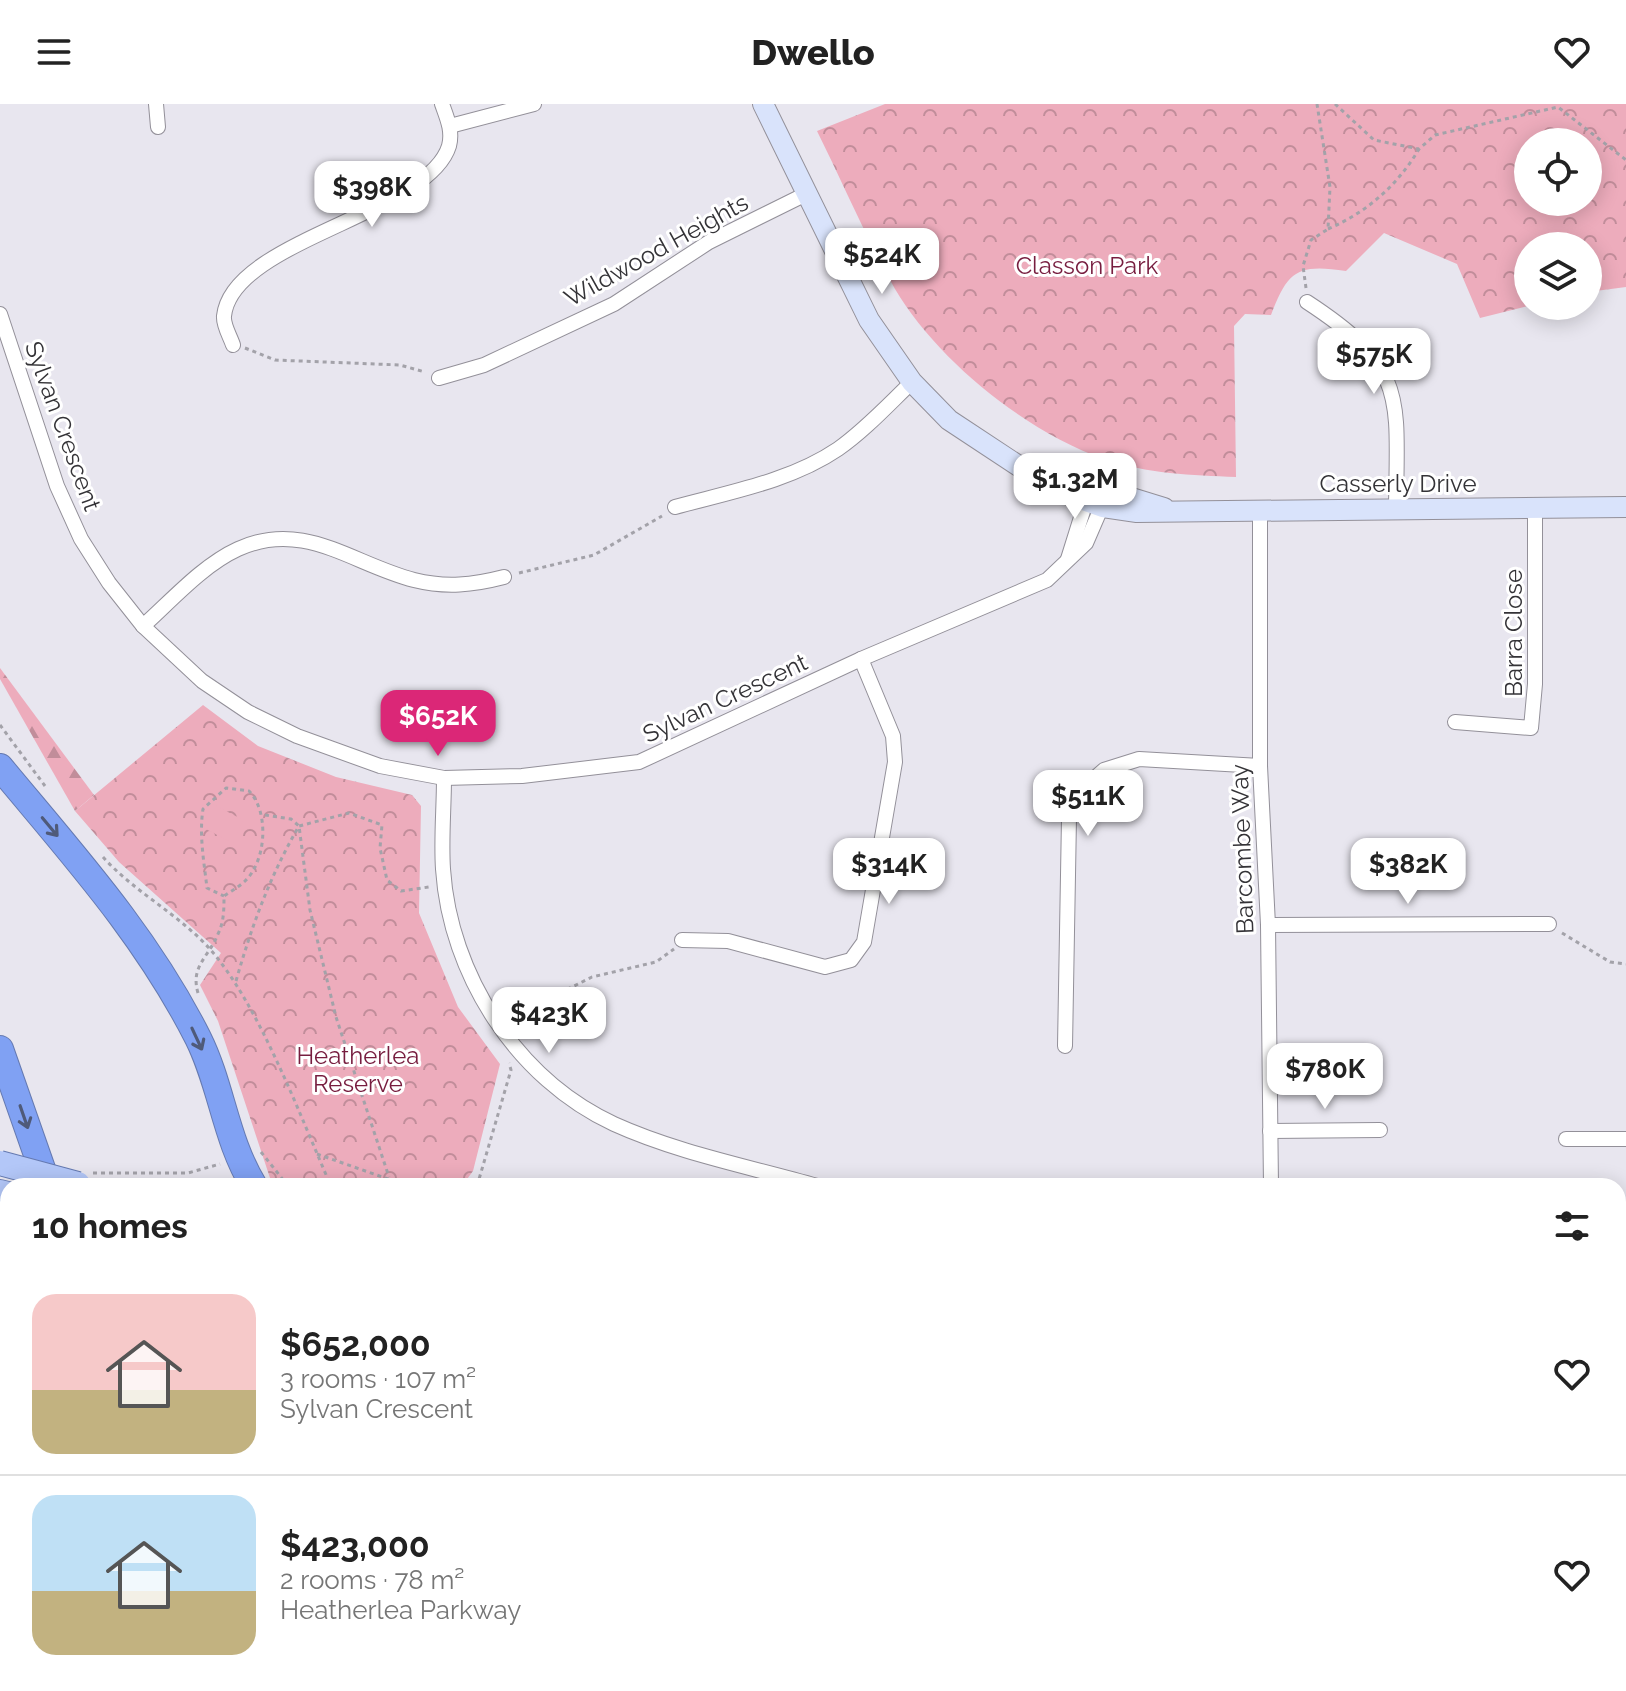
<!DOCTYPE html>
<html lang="en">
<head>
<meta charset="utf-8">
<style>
  :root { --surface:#fff; --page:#f2f2f2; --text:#222; --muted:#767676; --line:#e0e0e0; --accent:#db2777 }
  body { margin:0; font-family:Raleway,sans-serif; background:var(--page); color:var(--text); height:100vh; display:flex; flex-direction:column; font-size:30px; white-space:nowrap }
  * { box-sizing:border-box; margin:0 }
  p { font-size:26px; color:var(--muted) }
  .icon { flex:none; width:44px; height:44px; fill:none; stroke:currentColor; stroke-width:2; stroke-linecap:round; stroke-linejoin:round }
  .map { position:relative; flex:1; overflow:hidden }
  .side { position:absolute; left:0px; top:1074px; width:1626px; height:514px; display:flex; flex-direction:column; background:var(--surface); border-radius:24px 24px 0 0; box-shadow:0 4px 20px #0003 }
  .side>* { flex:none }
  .buttons { position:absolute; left:1514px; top:24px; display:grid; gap:16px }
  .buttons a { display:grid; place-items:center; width:88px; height:88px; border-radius:50%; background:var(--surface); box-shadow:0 4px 20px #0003; font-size:40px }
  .price { position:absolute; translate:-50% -68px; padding:0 18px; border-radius:16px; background:#fff; color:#222; font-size:26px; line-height:52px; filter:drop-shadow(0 2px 4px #0008) }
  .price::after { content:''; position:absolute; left:50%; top:48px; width:24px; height:18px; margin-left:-12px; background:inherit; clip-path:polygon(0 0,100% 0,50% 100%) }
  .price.on { background:var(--accent); color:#fff }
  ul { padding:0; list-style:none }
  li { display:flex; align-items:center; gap:24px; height:200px; padding:0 32px }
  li+li { border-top:2px solid var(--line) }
  li span { display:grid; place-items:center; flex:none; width:224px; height:160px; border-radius:24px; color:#555 }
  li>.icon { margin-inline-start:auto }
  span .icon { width:96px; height:96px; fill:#fffc; stroke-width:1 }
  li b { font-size:34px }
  h2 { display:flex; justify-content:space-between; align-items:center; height:96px; padding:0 32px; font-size:34px }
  header { display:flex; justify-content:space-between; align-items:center; height:104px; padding:0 32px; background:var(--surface); font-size:36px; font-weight:800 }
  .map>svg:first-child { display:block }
</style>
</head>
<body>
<header><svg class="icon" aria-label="menu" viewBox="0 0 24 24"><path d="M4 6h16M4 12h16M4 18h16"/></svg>Dwello<svg class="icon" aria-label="heart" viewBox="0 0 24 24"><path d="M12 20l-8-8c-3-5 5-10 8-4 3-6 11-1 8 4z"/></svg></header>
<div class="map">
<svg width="1626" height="1587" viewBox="0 0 1626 1587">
  <defs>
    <pattern id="forest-firs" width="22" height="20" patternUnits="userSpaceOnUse" patternTransform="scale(2)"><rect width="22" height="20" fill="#edacbc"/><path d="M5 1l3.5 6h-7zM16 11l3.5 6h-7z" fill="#c18d9a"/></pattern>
    <pattern id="park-crowns" width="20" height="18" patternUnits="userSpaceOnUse" patternTransform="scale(2)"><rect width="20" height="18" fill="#edacbc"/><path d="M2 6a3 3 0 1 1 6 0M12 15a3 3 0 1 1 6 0" fill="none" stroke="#c18d9a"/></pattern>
  </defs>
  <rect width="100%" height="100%" fill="#e8e6ef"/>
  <path fill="url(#forest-firs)" d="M0 564 94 691 75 707 0 575Z"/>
  <g fill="url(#park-crowns)" fill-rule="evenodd">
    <path d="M885 0H1626V183L1588 188V142H1528V202L1480 214 1457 160 1384 129 1346 167C1298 160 1288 166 1271 211L1245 210 1234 222 1236 373C1192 371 1147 370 1104 355 1026 328 937 256 895 185 866 134 843 79 817 27ZM1588 38V98H1528V38Z"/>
    <path d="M203 601 258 642 336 673 412 691 421 702 419 809 458 903 500 960 473 1067 462 1082H278L270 1074 218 917 200 881 221 849 119 758 75 707Z"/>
  </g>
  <path fill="#edacbc" d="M211 699 243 716 233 739 198 721Z"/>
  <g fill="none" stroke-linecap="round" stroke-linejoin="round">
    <g stroke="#939099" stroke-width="16">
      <g id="street">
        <path d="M156 0 158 23"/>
        <path d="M450 22 534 0"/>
        <path d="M1307 198C1408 264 1397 293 1396 404"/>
        <path d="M0 210 57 382 81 435 109 479 143 522 202 577 248 608 297 632 380 662 444 674 522 672 639 658 861 555 1047 476 1086 439 1105 395"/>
        <path d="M233 241C230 232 223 221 224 212 232 136 428 110 449 42 453 27 447 14 442 0"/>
        <path d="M439 274 484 261 614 200 709 138 806 90"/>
        <path d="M675 403C730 388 791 377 838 345 865 326 888 301 912 278"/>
        <path d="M1260 406V662L1268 821 1271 1082"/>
        <path d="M1068 455 1088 391"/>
        <path d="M143 522C172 496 203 461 238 445 304 415 352 460 414 476 446 484 473 481 504 473"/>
        <path d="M1455 618 1531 624 1535 580V405"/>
        <path d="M444 674C444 704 441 735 443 765 450 871 517 975 614 1020 678 1049 751 1063 817 1082"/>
        <path d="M1268 821 1549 820"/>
        <path d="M682 836 728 837 825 863 851 856 864 838 895 658 893 632 861 555"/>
        <path d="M1065 942 1069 714 1080 687 1104 666 1139 655 1260 662"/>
        <path d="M1270 1027 1380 1026"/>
        <path d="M1566 1035H1626"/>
        <path d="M1618 1246H1626"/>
        <path d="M1618 1533 1626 1535"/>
        <path d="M462 1580 463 1587"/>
        <path d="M875 1580V1587"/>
        <path d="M1078 1580V1587"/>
        <path d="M1270 1580V1587"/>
        <path d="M1474 1580V1587"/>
      </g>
    </g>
    <g stroke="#939099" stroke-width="22">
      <g id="secondary">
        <path d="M763 0 869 216 912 278 949 316 1055 386 1103 403 1137 408 1626 403"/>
        <path d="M1033 368 1057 371 1164 404"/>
      </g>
    </g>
    <g stroke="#657ab1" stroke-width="26">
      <g id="primary">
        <path d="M0 1088 8 1090"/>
        <path d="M1618 1458 1626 1460"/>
        <path d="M1618 1489 1626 1491"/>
      </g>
    </g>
    <g stroke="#657ab1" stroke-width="28">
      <g id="highway">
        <path d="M0 663C73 751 146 831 198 934 222 982 225 1035 254 1082"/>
        <path d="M0 945 48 1082"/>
        <path d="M0 1109 8 1132"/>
        <path d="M0 1529 8 1541"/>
        <path d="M36 1580 41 1587"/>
        <path d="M162 1580 164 1587"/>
        <path d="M221 1580 223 1587"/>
        <path d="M278 1580 279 1587"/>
      </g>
    </g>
    <g stroke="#a3a2a9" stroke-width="3" stroke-dasharray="4 4" stroke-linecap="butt">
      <path d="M1335 0 1374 36 1419 45 1435 31 1558 3 1626 56"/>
      <path d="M1328 125C1367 108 1397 82 1419 45"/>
      <path d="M1306 184 1303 162 1311 136 1328 125 1330 83 1317 0"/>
      <path d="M245 244 275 256 400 261 425 268"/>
      <path d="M519 469 594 451 662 412"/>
      <path d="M0 621 45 682"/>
      <path d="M265 711 291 715 299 722 310 806 336 913 389 1073"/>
      <path d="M103 753C133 787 177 809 209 844 259 900 300 1012 331 1082"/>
      <path d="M1562 829 1610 858 1626 860"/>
      <path d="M236 877C252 821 270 772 299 722L349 709 382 721 380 744 387 776 401 787 429 783"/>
      <path d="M198 889C190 862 209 853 218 830 224 818 224 805 224 792 231 787 239 783 245 777 267 756 269 707 249 687L226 684 203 705C199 731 204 758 207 784L224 792"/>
      <path d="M510 914 592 873 656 858 674 845"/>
      <path d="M261 1048 288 1082"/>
      <path d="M317 1050 408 1082"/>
      <path d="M93 1069H188L220 1060"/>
      <path d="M477 1082 511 966 509 959"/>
      <path d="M302 1580 303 1587"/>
    </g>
    <use href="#street" stroke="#fff" stroke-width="14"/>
    <use href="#secondary" stroke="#d9e3fb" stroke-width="20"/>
    <use href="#primary" stroke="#b3c7f8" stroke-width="24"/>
    <use href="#highway" stroke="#80a1f3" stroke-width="26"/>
    <g stroke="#657ab1" stroke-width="26" stroke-linecap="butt">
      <path id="primary-bridge" d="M0 1059 78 1080"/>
    </g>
    <use href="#primary-bridge" stroke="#b3c7f8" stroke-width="24"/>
  </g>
  <defs><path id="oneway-shaft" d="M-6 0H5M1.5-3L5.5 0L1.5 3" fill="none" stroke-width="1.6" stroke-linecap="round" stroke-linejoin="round" transform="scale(2)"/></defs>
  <g stroke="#4f5a79">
    <use href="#oneway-shaft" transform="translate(50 723) rotate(50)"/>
    <use href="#oneway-shaft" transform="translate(197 935) rotate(65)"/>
    <use href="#oneway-shaft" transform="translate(24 1013) rotate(71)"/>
  </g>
  <g text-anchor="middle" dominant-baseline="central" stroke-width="6" stroke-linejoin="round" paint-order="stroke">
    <g font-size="24" fill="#343337" stroke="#fff">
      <text transform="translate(656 146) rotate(-29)">Wildwood Heights</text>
      <text transform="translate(63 322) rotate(70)">Sylvan Crescent</text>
      <text x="1398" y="379">Casserly Drive</text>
      <text transform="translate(1513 529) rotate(-90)">Barra Close</text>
      <text transform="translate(725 594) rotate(-25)">Sylvan Crescent</text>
      <text transform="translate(1242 745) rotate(-92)">Barcombe Way</text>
    </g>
    <g font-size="24" fill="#771d3f" stroke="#fff">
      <text x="1087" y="161">Classon Park</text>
      <text x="358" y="951">Heatherlea<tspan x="358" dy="28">Reserve</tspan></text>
    </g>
  </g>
</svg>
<div class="buttons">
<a><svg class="icon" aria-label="locate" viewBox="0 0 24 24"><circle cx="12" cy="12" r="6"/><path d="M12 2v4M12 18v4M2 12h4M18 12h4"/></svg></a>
<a><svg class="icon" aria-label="layers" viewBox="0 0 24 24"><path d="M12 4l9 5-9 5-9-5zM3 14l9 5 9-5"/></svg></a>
</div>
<b class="price" style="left:372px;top:125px">$398K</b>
<b class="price" style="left:882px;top:192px">$524K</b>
<b class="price" style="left:1374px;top:292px">$575K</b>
<b class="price" style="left:1075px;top:417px">$1.32M</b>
<b class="price on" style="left:438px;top:654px">$652K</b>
<b class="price" style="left:1088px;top:734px">$511K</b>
<b class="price" style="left:889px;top:802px">$314K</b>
<b class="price" style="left:1408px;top:802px">$382K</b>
<b class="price" style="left:549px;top:951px">$423K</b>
<b class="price" style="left:1325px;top:1007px">$780K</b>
<section class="side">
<h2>10 homes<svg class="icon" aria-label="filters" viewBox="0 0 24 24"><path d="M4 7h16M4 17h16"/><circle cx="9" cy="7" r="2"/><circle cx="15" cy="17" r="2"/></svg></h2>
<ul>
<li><span style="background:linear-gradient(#f6c9c9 60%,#c2b280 0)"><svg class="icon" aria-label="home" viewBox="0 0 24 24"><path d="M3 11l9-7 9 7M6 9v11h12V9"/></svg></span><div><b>$652,000</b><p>3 rooms · 107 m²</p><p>Sylvan Crescent</p></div><svg class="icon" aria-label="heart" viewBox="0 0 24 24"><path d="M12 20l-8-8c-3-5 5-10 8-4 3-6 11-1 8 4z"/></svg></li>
<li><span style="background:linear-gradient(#bfe0f5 60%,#c2b280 0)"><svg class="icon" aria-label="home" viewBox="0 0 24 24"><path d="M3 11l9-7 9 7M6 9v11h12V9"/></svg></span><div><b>$423,000</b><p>2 rooms · 78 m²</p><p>Heatherlea Parkway</p></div><svg class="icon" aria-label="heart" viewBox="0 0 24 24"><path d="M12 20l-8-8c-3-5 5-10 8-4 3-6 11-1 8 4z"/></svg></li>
</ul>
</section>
</div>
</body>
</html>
